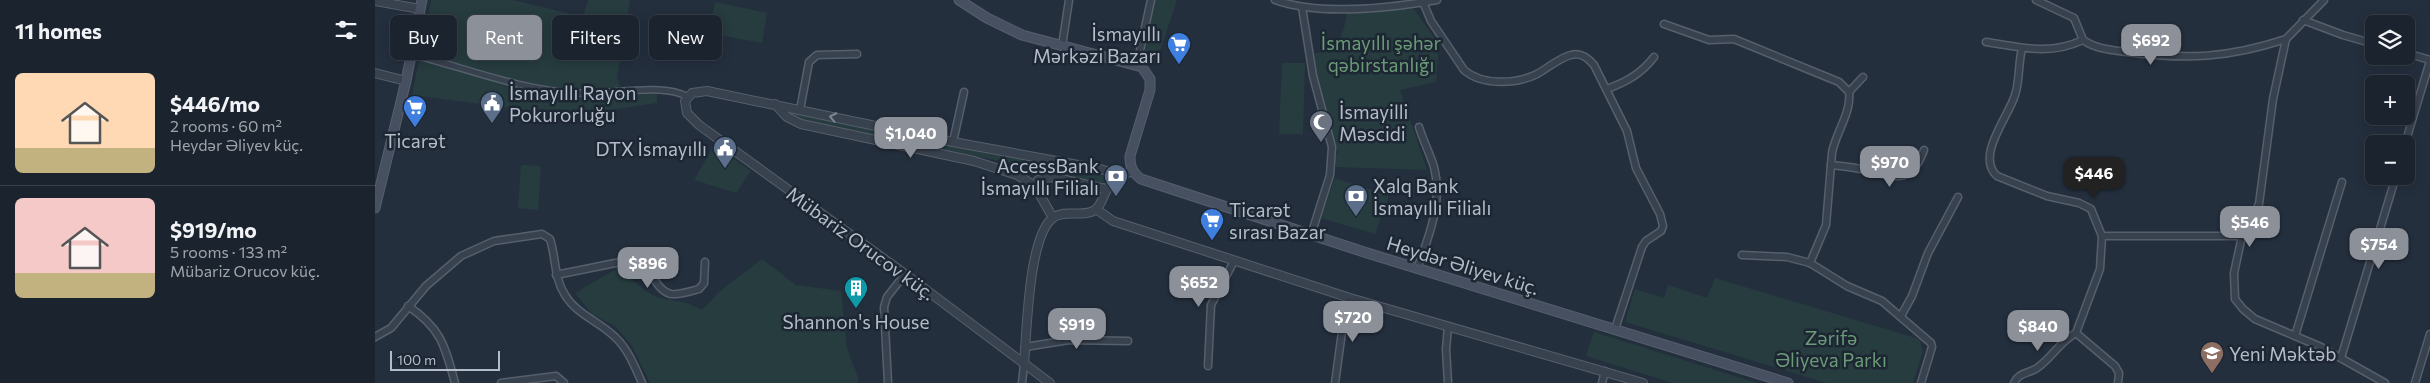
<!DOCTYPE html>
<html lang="en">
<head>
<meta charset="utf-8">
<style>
  :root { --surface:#1b232e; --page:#282f3a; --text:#f1f3f6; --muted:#a0a4aa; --line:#39404a; --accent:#8c9099 }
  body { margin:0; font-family:Commissioner,sans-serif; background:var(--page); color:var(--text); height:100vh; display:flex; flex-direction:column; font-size:19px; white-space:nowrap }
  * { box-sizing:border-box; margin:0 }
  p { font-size:16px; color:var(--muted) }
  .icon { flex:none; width:28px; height:28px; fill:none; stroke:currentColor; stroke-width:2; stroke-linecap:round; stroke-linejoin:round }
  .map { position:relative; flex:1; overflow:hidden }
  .details { display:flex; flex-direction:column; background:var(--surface); width:375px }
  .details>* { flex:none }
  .hud { position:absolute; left:15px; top:15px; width:475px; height:45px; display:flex; gap:10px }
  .buttons { position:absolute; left:1990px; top:15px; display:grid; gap:10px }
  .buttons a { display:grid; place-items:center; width:50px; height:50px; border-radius:8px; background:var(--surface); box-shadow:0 2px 12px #0003,0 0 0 1px var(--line); font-size:25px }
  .scale { position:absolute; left:15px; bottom:12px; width:110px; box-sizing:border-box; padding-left:5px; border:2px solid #b4bcc9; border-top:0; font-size:14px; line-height:18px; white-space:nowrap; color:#b4bcc9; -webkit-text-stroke:4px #1d2633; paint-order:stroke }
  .price { position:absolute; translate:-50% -42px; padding:0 11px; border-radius:10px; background:var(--accent); color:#fff; font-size:16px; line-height:32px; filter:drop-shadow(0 1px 2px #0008) }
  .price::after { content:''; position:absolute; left:50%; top:30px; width:15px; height:11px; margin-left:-8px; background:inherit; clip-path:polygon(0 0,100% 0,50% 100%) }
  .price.selected { background:#222; color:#fff }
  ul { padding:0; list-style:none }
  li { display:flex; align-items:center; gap:15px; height:125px; padding:0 15px }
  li+li { border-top:1px solid var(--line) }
  li span { display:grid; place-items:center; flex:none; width:140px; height:100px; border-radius:8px; color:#555 }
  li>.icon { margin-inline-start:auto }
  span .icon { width:60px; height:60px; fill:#fffc; stroke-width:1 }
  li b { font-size:21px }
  h2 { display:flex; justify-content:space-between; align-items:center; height:60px; padding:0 15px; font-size:21px }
  .tag { padding:0 18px; border-radius:8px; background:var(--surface); box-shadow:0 2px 12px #0003,0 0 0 1px var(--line); font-size:18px; line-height:45px }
  .tag.selected { background:var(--accent); color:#fff }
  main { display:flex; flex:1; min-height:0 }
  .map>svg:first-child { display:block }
</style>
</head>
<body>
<main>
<section class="details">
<h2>11 homes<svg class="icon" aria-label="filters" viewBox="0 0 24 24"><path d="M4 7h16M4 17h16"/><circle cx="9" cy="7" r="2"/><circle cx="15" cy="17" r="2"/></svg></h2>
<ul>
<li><span style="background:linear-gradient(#ffd9b3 75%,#c2b280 0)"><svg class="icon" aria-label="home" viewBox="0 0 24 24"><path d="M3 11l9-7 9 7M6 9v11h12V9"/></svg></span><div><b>$446/mo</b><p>2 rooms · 60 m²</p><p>Heydər Əliyev küç.</p></div></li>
<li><span style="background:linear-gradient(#f6c9c9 75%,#c2b280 0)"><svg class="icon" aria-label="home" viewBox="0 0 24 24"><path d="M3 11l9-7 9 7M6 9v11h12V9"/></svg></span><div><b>$919/mo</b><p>5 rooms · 133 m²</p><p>Mübariz Orucov küç.</p></div></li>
</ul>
</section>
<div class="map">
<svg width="2055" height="383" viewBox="0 0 2055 383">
  <rect width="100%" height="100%" fill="#242f3e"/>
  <g fill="#263c3f">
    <path d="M56 0H138L208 17 213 0H255L242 78 246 87 282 86V103L196 116 37 95Z"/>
    <path d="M779 0H802L782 60 769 55Z"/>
    <path d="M340 2 392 13 387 43 334 33Z"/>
    <path d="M1038 8 1064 44 1061 82 1025 90 1052 170 961 167 958 156 963 153 936 54C963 49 967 40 972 14Z"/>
    <path d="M907 63H930L928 134H904Z"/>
    <path d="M412 111 732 176 729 183 421 118Z"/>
    <path d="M339 145 376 171 361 193 319 180Z"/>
    <path d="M146 165 166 166 163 210 143 208Z"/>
    <path d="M960 178 1014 196 1000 234 946 218Z"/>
    <path d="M387 259 421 285 466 291 472 349 483 377V383H275L257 346 241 327 217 314 200 293 243 268 268 289 281 297 312 303 327 310 345 291Z"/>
    <path d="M1340 278 1544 339 1548 351 1538 383H1452L1250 322 1260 289 1289 298 1293 285 1332 298Z"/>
    <path d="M1219 332 1382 383H1298L1211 356Z"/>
  </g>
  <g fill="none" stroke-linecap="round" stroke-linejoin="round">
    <g stroke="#565f6c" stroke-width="8">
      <path id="pedestrian" d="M36 54C91 68 147 91 204 93 234 95 288 82 313 97"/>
    </g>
    <g stroke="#565f6c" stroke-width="9">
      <g id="minor">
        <path d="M900 0C945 16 1015 8 1062 0"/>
        <path d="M1661 0 1699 18 1708 40C1721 49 1736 50 1752 52 1812 60 1853 58 1911 39"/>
        <path d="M1949 0 1911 39 1898 99 1884 204 1867 236 1859 273 1860 299 1868 309 1880 319 1946 347 2010 383"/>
        <path d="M1048 2 1056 21 1089 70C1107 86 1142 84 1162 74 1173 68 1184 58 1196 55 1206 52 1213 58 1219 65L1252 131 1261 168 1285 214 1288 226 1286 231 1271 241 1267 247 1240 329"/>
        <path d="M927 7 938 76 957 147 955 175 936 235"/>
        <path d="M1928 20 1968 35 1999 44"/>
        <path d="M1289 24 1334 40 1359 39 1464 82 1474 92C1477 112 1460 134 1457 153L1451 225 1435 263"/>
        <path d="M1611 42C1647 47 1673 56 1708 40"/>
        <path d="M687 46 694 0"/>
        <path d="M1647 49C1643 64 1645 80 1640 95 1634 116 1600 156 1622 176L1672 196 1704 203 1716 209 1727 236 1725 269 1701 333 1740 366 1744 373 1743 383"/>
        <path d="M2031 53 2055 60"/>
        <path d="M762 64 776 0"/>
        <path d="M1232 89C1251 82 1266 74 1279 57"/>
        <path d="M1474 92 1488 77"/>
        <path d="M425 110 434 62 442 55 482 54"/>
        <path d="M578 142 589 92"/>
        <path d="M2030 144 2055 61"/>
        <path d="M1456 165C1466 166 1476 167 1486 169 1517 175 1535 188 1549 150"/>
        <path d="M1727 236H1867"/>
        <path d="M1367 255 1412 257 1435 263 1472 286 1507 301 1556 343 1557 347 1546 383"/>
        <path d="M1042 269C1054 237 1068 201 1059 167 1055 154 1048 140 1044 127"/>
        <path d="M181 275 260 259C277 263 278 290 296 294 304 295 316 291 324 289L329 283 330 262"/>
        <path d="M33 306C66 328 70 346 80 383"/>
        <path d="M1526 316 1537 296 1553 253 1583 197"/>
        <path d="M1920 336 1967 182"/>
        <path d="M0 337 16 328 51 286 86 256 119 241 167 234 175 239C181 258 179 278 190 295 202 315 224 321 240 337 253 349 260 367 267 383"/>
        <path d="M650 347 694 340 753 341"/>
        <path d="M1966 358 2021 176"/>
        <path d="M833 366 836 305 859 261"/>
        <path d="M126 383 181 376 189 383"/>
        <path d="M513 383 509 307 512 297 530 274"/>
        <path d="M647 383 649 364"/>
        <path d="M960 383 969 317 975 298"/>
        <path d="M1073 383 1071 349 1073 327"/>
        <path d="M1227 383 1230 371"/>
        <path d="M1639 383C1644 372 1653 374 1662 368 1677 358 1684 342 1701 333"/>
        <path d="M2040 383 2055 334"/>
      </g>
    </g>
    <g stroke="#565f6c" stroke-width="10">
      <g id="tertiary">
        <path d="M0 1 45 9"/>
        <path d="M0 73 31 81"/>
        <path d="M400 104 412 117 426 124 599 161 642 175 660 186 678 218"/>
        <path d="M660 186 663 180 677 177 731 189"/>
        <path d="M721 209 738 221 975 298 1268 383"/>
        <path d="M649 364C652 333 653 234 679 217 691 209 708 218 720 210 724 207 726 202 728 198 734 182 742 177 757 171"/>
        <path d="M675 383 530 274 324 125 312 113 310 101 317 93 332 91 578 142 725 169 746 175"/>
      </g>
    </g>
    <g stroke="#565f6c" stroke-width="11">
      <g id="secondary">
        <path d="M584 0 612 18 647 35 767 67 775 79V90L755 156C755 167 757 172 766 179L989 252 1413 383"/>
        <path d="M0 208 31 81 47 0"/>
      </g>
    </g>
    <use href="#pedestrian" stroke="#38414e" stroke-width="5"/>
    <use href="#minor" stroke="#38414e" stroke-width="6"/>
    <use href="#tertiary" stroke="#38414e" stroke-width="8"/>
    <use href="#secondary" stroke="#465061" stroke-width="9"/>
  </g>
  <defs><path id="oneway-chevron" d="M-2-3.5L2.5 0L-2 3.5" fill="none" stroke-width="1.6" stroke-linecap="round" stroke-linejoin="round" transform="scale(1.25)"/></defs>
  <use stroke="#7c8592" href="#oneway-chevron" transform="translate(458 117) rotate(-168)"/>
  <defs>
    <g id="supermarket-pin" transform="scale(1.25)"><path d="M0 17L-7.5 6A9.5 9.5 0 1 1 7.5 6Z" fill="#3f7fe0" stroke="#1d2633"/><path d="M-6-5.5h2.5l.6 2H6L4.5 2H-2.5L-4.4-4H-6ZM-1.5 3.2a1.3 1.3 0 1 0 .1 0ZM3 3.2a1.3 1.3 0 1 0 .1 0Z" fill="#fff"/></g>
    <g id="civic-pin" transform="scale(1.25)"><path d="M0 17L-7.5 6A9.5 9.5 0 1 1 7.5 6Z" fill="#5c6f8a" stroke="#1d2633"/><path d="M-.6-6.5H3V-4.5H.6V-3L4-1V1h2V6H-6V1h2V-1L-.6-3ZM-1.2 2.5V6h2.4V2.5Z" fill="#fff"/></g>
    <g id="mosque-pin" transform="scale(1.25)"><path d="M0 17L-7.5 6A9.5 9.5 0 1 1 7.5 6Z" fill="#6b7280" stroke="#1d2633"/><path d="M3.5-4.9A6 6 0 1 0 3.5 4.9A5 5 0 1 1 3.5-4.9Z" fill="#fff"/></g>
    <g id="bank-pin" transform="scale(1.25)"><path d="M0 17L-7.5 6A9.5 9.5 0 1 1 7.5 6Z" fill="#5c6f8a" stroke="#1d2633"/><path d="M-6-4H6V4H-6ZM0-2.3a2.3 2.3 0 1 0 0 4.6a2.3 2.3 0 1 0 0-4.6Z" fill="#fff"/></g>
    <g id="building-pin" transform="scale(1.25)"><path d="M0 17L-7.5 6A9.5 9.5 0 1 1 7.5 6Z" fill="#0f9aa8" stroke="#1d2633"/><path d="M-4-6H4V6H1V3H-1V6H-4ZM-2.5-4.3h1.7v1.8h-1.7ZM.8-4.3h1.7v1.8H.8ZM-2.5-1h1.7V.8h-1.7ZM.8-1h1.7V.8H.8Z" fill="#fff"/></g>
    <g id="school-pin" transform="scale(1.25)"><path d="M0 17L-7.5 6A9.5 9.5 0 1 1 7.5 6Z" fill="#8d6e63" stroke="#1d2633"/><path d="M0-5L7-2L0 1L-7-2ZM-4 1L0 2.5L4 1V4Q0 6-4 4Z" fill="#fff"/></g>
  </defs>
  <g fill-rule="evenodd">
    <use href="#supermarket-pin" x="804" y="44"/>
    <use href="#civic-pin" x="117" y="103"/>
    <use href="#supermarket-pin" x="40" y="107"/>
    <use href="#mosque-pin" x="946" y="122"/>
    <use href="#civic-pin" x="350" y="148"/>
    <use href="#bank-pin" x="741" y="176"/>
    <use href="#bank-pin" x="981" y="196"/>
    <use href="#supermarket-pin" x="837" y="220"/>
    <use href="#building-pin" x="481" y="288"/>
    <use href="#school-pin" x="1837" y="353"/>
  </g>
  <g text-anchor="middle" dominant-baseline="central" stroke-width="5" stroke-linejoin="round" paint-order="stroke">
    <g font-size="19" fill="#b4bcc9" stroke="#1d2633" text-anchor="start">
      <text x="786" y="33" text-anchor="end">İsmayıllı<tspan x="786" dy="22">Mərkəzi Bazarı</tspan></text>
      <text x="134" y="92">İsmayıllı Rayon<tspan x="134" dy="22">Pokurorluğu</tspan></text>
      <text x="964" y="111">İsmayilli<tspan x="964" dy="22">Məscidi</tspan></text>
      <text x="40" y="140" text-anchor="middle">Ticarət</text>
      <text x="332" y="148" text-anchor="end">DTX İsmayıllı</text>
      <text x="724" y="165" text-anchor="end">AccessBank<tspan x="724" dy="22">İsmayıllı Filialı</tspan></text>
      <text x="998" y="185">Xalq Bank<tspan x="998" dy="22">İsmayıllı Filialı</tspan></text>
      <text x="854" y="209">Ticarət<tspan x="854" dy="22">sırası Bazar</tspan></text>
      <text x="481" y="321" text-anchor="middle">Shannon's House</text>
      <text x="1854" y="353">Yeni Məktəb</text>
    </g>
    <g font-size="19" fill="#6b9a76" stroke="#1d2633">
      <text x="1006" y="42">İsmayıllı şəhər<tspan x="1006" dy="22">qəbirstanlığı</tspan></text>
      <text x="1456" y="337">Zərifə<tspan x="1456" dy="22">Əliyeva Parkı</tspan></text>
    </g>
    <g font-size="19" fill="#b4bcc9" stroke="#1d2633">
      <text transform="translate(486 243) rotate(36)">Mübariz Orucov küç.</text>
      <text transform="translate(1088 265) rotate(17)">Heydər Əliyev küç.</text>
    </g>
  </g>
</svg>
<div class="buttons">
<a><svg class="icon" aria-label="layers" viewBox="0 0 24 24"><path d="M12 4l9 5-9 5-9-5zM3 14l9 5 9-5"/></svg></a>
<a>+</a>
<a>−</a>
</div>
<div class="scale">100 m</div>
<b class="price" style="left:1776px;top:66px">$692</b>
<b class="price" style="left:536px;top:159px">$1,040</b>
<b class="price" style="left:1515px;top:188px">$970</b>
<b class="price selected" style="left:1719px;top:199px">$446</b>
<b class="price" style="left:1875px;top:248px">$546</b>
<b class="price" style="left:2004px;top:270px">$754</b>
<b class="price" style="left:273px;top:289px">$896</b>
<b class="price" style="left:824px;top:308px">$652</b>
<b class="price" style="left:978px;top:343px">$720</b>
<b class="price" style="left:702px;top:350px">$919</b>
<b class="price" style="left:1663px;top:352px">$840</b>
<div class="hud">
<a class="tag">Buy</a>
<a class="tag selected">Rent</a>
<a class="tag">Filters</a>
<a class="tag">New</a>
</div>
</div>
</main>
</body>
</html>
